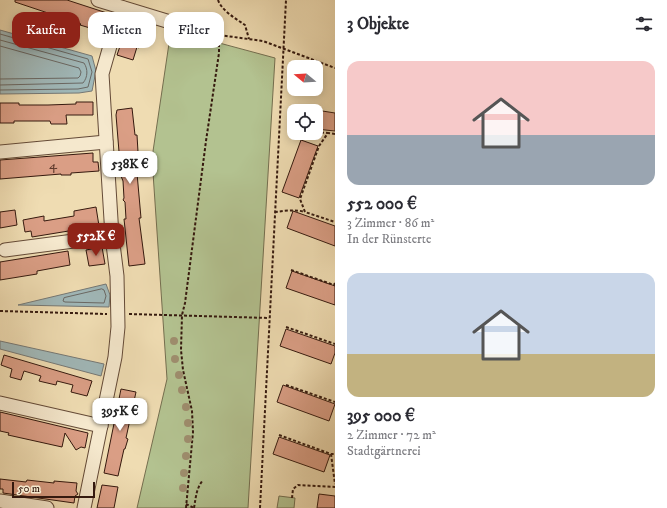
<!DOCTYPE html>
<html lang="de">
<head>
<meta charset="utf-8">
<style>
  :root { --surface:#fff; --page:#f7f7f7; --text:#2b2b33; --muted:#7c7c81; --accent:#8f2418 }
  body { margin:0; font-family:"IM FELL DW Pica",serif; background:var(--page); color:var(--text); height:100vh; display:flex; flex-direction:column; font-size:15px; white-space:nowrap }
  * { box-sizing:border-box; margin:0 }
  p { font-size:13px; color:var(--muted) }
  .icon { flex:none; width:22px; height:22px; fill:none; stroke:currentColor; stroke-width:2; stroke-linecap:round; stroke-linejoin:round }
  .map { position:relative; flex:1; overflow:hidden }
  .panel { display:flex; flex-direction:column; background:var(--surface); width:332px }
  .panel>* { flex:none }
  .guide { position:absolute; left:12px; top:12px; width:263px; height:36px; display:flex; gap:8px }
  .needle { width:26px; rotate:288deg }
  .fabs { position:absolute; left:287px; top:60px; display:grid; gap:8px }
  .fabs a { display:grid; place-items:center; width:36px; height:36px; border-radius:8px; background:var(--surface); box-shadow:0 2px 10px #0003; font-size:20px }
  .scale { position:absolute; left:12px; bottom:10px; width:83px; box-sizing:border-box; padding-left:4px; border:2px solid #35190e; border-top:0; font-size:11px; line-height:14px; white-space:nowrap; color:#35190e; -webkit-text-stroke:3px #f5e8cd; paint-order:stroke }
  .price { position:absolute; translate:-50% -34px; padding:0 9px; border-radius:8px; background:#fff; color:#222; font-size:13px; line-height:26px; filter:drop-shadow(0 1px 2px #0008) }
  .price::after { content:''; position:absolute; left:50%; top:24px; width:12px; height:9px; margin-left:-6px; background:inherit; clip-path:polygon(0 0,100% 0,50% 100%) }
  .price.on { background:var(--accent); color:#fff }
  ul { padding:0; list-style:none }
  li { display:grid; align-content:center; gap:8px; height:212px; padding:0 12px }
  li span { display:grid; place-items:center; height:124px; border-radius:12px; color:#555 }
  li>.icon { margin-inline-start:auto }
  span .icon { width:72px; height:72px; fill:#fffc; stroke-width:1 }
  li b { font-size:17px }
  h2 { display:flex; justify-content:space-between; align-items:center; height:48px; padding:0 12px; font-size:17px }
  .pill { padding:0 14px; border-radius:12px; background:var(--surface); box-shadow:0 2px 10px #0003; font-size:14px; line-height:36px }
  .pill.on { background:var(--accent); color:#fff }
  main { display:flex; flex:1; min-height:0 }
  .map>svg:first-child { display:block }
</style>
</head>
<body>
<main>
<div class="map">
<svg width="335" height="508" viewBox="0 0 335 508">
  <rect width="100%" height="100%" fill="#efdcb2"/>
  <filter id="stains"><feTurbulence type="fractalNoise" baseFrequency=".005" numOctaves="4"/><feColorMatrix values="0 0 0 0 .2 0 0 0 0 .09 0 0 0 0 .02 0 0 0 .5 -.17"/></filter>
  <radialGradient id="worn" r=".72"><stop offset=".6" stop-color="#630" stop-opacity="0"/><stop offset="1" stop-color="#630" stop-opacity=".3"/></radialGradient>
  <g fill="#b3c290" stroke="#746e4f">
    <path d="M171 30 275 58 248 508H137L167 379 152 158Z"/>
    <path d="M279 496 295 498 294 508H277Z"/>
  </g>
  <g fill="#a0b8b9" stroke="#757875">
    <path d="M0 30 92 56 96 71 92 91 79 93 0 94Z"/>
    <path d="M106 284 110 295 109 307 18 305Z"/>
    <path d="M0 341 104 364 101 376 0 349Z"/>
  </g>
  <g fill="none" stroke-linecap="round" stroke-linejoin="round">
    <g stroke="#6a6864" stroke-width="1">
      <path d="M0 34 88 59 92 72 88 87 78 89 0 90"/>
      <path d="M0 40 84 63C88 69 88 77 83 83L0 85"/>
      <path d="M0 46 79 68 81 72 80 76 78 78 0 79"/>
      <path d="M102 289 104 290 106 296 104 303 65 302 63 301 64 298Z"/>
    </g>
  </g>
  <g fill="#da9e85" stroke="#35190e">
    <path d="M15 0H67L110 14 104 31 91 26 90 28 80 25 81 24 61 17V19L51 16V14L15 2Z"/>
    <path d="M129 20 144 25 140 37 143 38 139 48 137 47 133 60 117 55Z"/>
    <path d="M76 102H93V115H66L67 124H51L50 121H14V123H0V103H19V105H48L76 104Z"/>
    <path d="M132 108 135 135H137L138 152H136V162L141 218H139L145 264 129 266 124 219H126L125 202 123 200 124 198 123 181 121 176 116 115 117 110Z"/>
    <path d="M316 110 335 113V131L316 129Z"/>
    <path d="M301 140 318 146 299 198 282 192Z"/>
    <path d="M93 153V162H98L99 171 71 173V175H61V174L0 179V160Z"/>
    <path d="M96 207 99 226 32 237 31 231 25 232 23 220 44 216V221L74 216V211Z"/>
    <path d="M15 210 17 225 0 228V212Z"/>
    <path d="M293 211 335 226V246L287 228Z"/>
    <path d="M102 247 105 264 89 266 86 250Z"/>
    <path d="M68 251 70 265 37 271V274L0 280V262Z"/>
    <path d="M292 271 335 286V305L286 288Z"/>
    <path d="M286 329 335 346V353L331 364 280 346Z"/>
    <path d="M4 355 92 381 87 396 71 392 73 385 57 381 56 385 43 382 39 381 41 376 24 371 21 380 10 377 12 369 1 365Z"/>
    <path d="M283 385 335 404 329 421 277 402Z"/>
    <path d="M121 389 136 392 126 438 128 439 125 449H124L118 476 104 473Z"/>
    <path d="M0 412 88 433 85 448 81 447 76 450 65 433 62 447 8 435 9 433 0 431Z"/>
    <path d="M279 437 330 455 324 472 273 454Z"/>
    <path d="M0 479 26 482 27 480 54 483V481L77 483 76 491 78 494 75 496 74 503 3 493V489H0Z"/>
    <path d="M102 485 118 487 114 508H97Z"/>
    <path d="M319 494 335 496V508H317Z"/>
  </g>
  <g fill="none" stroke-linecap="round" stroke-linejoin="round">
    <g stroke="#644a37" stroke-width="15">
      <g id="minor">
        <path d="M98 0 170 22"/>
        <path d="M0 152 106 142"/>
        <path d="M5 250 112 236"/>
        <path d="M0 403 101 426"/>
        <path d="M0 501 47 508"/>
        <path d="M84 508 115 357 118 327 117 276 112 236 102 74 112 39 123 8"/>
      </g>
    </g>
    <g stroke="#35190e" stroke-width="2" stroke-dasharray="3 2" stroke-linecap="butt">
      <path d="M218 0C222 11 235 18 245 25L249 39"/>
      <path d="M181 25 219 35 263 41 335 68"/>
      <path d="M316 132 328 133"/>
      <path d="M335 134 328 133 319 146 300 199 305 212 335 222"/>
      <path d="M275 212C284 211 295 209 305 212"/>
      <path d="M291 270 334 285 335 283"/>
      <path d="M0 311 107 314"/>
      <path d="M129 314 269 318"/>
      <path d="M286 327 335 344"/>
      <path d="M286 385 335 402"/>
      <path d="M279 435 331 454H335"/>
      <path d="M331 454 335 484"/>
      <path d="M292 498 293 489 298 485 335 487"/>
      <path d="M186 504 194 508"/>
      <path d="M186 508 193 432 192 411 183 370 181 350 182 315 185 303 206 141 219 53V35"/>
      <path d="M194 508C196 497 196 489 203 480"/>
      <path d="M260 508 286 0"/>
    </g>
    <use href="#minor" stroke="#f5e8cd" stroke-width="13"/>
  </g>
  <g fill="#9e8d6d">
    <circle cx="174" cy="341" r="4"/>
    <circle cx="175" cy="359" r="4"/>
    <circle cx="179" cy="375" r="4"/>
    <circle cx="182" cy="390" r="4"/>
    <circle cx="186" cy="407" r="4"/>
    <circle cx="188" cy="423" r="4"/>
    <circle cx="188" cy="439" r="4"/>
    <circle cx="186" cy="456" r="4"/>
    <circle cx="184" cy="473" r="4"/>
    <circle cx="183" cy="488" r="4"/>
  </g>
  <g text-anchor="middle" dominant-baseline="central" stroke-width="4" stroke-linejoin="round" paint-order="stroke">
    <g font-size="14" fill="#5e3a2c">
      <text x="53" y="165">4</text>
    </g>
  </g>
  <rect width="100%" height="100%" filter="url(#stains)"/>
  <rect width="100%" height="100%" fill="url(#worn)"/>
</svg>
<div class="fabs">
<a><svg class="needle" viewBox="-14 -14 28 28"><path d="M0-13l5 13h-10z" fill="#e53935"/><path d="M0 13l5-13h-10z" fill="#7c7c81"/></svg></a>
<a><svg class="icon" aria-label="locate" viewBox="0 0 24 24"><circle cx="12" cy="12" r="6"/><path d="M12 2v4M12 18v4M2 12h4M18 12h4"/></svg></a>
</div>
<div class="scale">50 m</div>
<b class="price" style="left:130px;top:185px">538K €</b>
<b class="price on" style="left:96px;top:257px">552K €</b>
<b class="price" style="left:120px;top:432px">395K €</b>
<div class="guide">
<a class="pill on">Kaufen</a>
<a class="pill">Mieten</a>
<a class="pill">Filter</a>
</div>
</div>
<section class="panel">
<h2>3 Objekte<svg class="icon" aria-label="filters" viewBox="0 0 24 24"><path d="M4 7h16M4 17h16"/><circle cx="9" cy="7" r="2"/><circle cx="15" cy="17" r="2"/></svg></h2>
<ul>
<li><span style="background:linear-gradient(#f6c9c9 60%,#9aa5b1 0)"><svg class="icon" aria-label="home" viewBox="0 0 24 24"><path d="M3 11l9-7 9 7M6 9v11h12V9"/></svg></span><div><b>552 000 €</b><p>3 Zimmer · 86 m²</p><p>In der Rünsterte</p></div></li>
<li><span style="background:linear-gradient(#c9d6e8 65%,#c2b280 0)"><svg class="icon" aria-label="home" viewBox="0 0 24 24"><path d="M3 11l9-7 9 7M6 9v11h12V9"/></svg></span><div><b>395 000 €</b><p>2 Zimmer · 72 m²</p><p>Stadtgärtnerei</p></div></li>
</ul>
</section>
</main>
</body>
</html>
